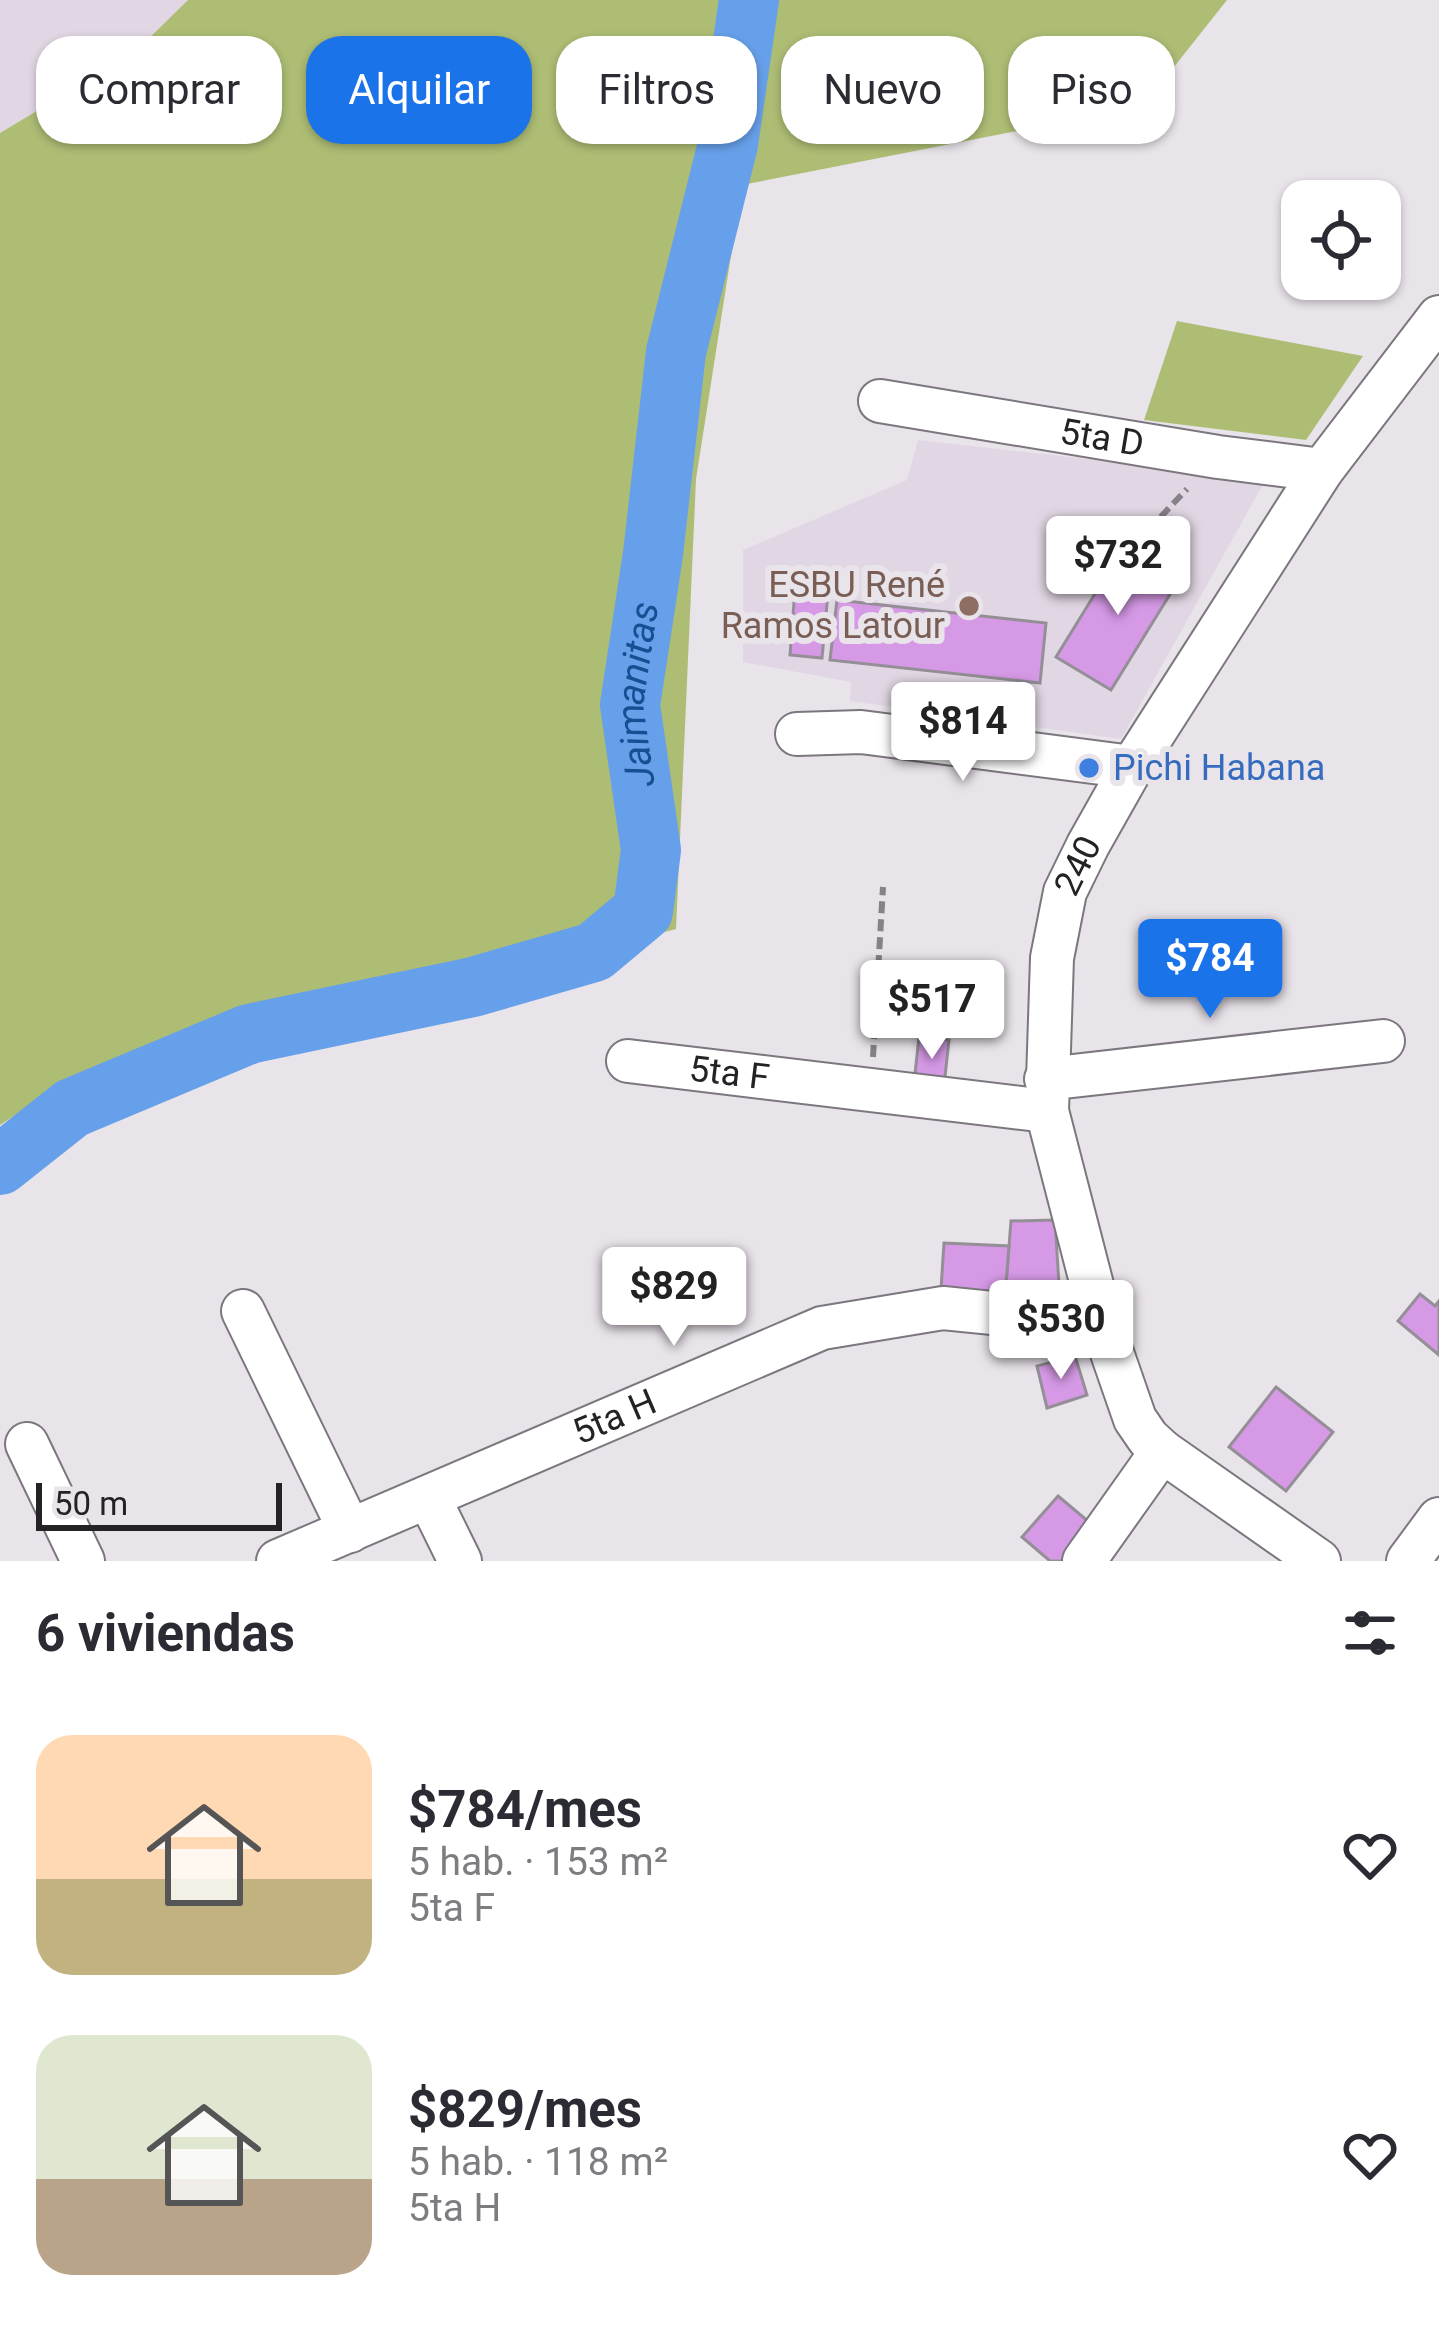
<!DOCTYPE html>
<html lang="es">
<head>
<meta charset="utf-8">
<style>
  :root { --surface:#fff; --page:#f2f2f3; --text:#2b2b33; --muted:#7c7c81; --accent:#1a73e8 }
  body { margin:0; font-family:Roboto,sans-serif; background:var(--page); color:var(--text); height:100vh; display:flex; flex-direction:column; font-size:45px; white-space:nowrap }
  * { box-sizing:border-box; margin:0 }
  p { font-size:39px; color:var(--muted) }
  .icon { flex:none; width:66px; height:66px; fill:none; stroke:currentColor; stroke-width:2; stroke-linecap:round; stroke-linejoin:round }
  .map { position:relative; height:1561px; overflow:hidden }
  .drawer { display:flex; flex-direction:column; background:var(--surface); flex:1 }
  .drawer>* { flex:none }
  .banner { position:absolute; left:36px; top:36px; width:1368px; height:108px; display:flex; gap:24px }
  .buttons { position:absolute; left:1281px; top:180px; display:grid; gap:24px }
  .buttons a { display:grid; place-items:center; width:120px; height:120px; border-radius:24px; background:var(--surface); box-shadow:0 3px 9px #0004; font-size:60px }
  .scale { position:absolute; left:36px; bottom:30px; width:246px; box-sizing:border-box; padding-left:12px; border:6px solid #242225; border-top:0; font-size:33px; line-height:42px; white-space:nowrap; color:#242225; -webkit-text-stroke:9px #e9e3ea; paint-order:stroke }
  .price { position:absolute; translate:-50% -102px; padding:0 27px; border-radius:12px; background:#fff; color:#222; font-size:39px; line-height:78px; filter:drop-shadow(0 3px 6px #0008) }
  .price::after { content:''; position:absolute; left:50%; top:72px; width:36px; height:27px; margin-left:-18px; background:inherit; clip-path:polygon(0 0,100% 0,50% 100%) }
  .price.current { background:var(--accent); color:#fff }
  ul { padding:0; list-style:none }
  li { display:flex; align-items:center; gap:36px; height:300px; padding:0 36px }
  li span { display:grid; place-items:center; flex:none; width:336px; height:240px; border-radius:36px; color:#555 }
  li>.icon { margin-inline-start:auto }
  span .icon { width:144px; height:144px; fill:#fffc; stroke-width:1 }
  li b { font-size:51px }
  h2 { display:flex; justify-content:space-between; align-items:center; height:144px; padding:0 36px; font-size:51px }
  .pill { padding:0 42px; border-radius:36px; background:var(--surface); box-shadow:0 3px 9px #0004; font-size:42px; line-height:108px }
  .pill.current { background:var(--accent); color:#fff }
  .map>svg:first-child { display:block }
</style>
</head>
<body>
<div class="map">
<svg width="1439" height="1561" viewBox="0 0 1439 1561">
  <rect width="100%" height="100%" fill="#e9e3ea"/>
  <g fill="#e1d7e4">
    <path d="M0 0H188L135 52 0 133Z"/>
    <path d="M918 440 1266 479 1121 739 850 701 851 682 743 662V550L907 480Z"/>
  </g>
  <g fill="#adbd74">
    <path d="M188 0H1227L1143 106 742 185 696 479 676 929 502 974 248 1014 69 1080 0 1125V133L135 52Z"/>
    <path d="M1177 321 1363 356 1306 440 1144 420Z"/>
  </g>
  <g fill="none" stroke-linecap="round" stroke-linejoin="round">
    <path stroke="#67a0ea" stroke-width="60" id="s1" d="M0 1165 72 1108 249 1034 473 987 594 952 643 911 651 850 630 705 653 554 676 352 728 144 749 0"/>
  </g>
  <g fill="#d699e6" stroke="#948f96" stroke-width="3">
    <path d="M1125 545 1180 578 1111 690 1056 657Z"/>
    <path d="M795 589 828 593 822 658 790 655Z"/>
    <path d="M837 600 1046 623 1040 683 830 660Z"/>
    <path d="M919 1037 949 1040 944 1086 914 1083Z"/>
    <path d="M1055 1220 1060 1301 1005 1297 1011 1221Z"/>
    <path d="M944 1243 1009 1246 1005 1297 941 1289Z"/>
    <path d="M1420 1294 1435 1306 1439 1301V1355L1398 1321Z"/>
    <path d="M1075 1356 1087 1395 1047 1408 1037 1366Z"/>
    <path d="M1276 1387 1333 1432 1286 1491 1229 1447Z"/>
    <path d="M1058 1496 1095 1527 1065 1561H1050L1022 1537Z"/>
  </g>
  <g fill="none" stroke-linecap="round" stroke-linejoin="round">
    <g stroke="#7c777e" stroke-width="46">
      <g id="minor">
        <path id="s2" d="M880 401 1218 457 1322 470"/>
        <path d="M797 734 861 732 1132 767"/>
        <path id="s3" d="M628 1061 1047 1111"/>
        <path d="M1046 1079 1383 1041"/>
        <path d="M243 1311 350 1531"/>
        <path d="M27 1444 83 1561"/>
        <path d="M429 1498 460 1561"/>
        <path id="s4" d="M278 1561 822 1328 943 1308 1102 1324"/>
        <path d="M1084 1561 1162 1451"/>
        <path id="s5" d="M1319 1561 1162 1451 1148 1438 1135 1419 1102 1324 1047 1111 1052 958 1065 892 1088 845 1132 767 1322 470 1439 317"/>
        <path d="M1408 1561 1439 1519"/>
      </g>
    </g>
    <g stroke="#868287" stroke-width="6" stroke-dasharray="12 6" stroke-linecap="butt">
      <path d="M1136 543 1187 489"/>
      <path d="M873 1057 883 887"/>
    </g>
    <use href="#minor" stroke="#fff" stroke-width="42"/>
  </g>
  <circle fill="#8d6e63" stroke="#e9e3ea" stroke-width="4.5" cx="969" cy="606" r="12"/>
  <circle fill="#3f7fe0" stroke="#e9e3ea" stroke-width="4.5" cx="1089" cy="768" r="12"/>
  <g text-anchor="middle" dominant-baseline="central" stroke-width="12" stroke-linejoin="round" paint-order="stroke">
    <g font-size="36" fill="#242225" stroke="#e9e3ea">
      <text stroke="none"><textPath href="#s2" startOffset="225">5ta D</textPath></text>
      <text stroke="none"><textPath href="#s5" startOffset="804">240</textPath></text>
      <text stroke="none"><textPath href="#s3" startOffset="102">5ta F</textPath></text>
      <text stroke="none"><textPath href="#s4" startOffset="366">5ta H</textPath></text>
    </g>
    <g font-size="36" fill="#785e54" stroke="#e9e3ea" text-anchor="end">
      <text x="945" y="585">ESBU René<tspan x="945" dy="41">Ramos Latour</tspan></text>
    </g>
    <g font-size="36" fill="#366cbe" stroke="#e9e3ea" text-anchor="start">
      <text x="1113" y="768">Pichi Habana</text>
    </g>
    <g font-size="39" font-style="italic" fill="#174f92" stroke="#e9e3ea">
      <text stroke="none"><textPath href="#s1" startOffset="921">Jaimanitas</textPath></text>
    </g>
  </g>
</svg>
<div class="buttons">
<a><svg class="icon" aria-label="locate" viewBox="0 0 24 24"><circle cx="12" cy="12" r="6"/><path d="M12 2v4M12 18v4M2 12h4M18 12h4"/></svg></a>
</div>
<div class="scale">50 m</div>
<b class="price" style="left:1118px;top:618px">$732</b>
<b class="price" style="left:963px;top:784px">$814</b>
<b class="price current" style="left:1210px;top:1021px">$784</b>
<b class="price" style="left:932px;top:1062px">$517</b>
<b class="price" style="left:674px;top:1349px">$829</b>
<b class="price" style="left:1061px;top:1382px">$530</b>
<div class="banner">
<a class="pill">Comprar</a>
<a class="pill current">Alquilar</a>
<a class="pill">Filtros</a>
<a class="pill">Nuevo</a>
<a class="pill">Piso</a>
</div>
</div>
<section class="drawer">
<h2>6 viviendas<svg class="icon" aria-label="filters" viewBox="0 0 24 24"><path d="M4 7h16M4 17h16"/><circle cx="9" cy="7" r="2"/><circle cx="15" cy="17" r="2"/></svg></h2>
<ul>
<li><span style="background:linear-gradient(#ffd9b3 60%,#c2b280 0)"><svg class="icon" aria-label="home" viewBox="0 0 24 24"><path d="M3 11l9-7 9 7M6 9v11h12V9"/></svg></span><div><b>$784/mes</b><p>5 hab. · 153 m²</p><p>5ta F</p></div><svg class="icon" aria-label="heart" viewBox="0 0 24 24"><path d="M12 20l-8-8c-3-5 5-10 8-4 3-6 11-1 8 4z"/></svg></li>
<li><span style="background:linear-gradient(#dfe7d0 60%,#b9a48a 0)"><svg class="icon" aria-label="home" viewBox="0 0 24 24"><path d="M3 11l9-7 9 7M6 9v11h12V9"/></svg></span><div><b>$829/mes</b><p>5 hab. · 118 m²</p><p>5ta H</p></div><svg class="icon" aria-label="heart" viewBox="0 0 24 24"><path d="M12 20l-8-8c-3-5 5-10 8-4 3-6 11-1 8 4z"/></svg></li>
</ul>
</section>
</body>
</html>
